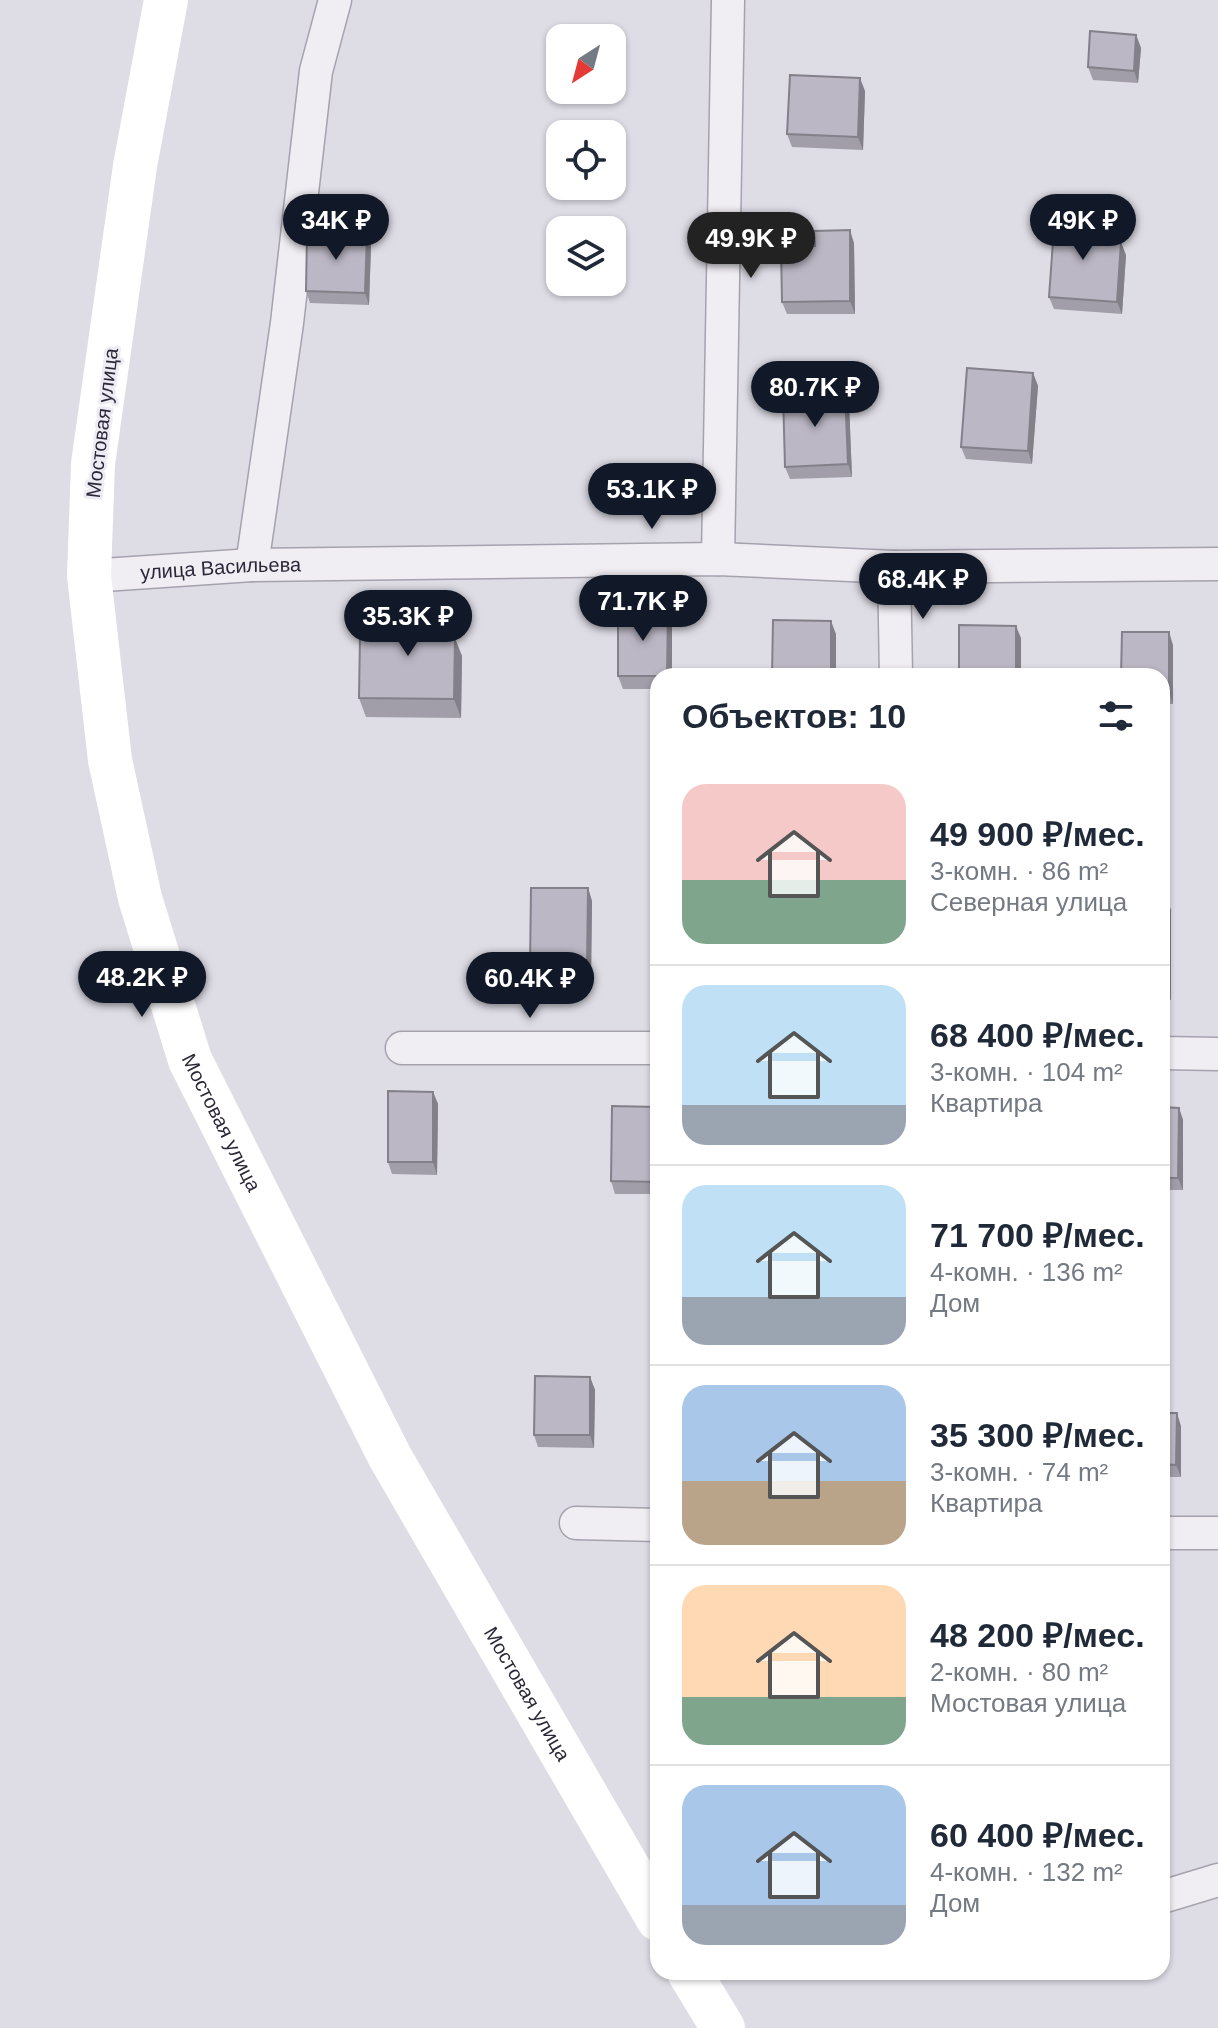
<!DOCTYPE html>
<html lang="ru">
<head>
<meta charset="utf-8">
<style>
  :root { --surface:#fff; --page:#f6f6f7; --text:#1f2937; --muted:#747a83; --line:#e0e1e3; --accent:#111827 }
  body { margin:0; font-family:Arial,sans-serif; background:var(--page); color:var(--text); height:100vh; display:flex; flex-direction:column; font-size:30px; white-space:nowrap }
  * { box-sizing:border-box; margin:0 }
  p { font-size:26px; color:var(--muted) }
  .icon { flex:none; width:44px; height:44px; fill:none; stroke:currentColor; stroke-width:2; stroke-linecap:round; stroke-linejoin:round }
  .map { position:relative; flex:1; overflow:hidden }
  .details { position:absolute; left:650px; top:668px; width:520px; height:1312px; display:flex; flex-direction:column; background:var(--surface); border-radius:24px; box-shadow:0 2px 6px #0004 }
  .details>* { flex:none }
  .needle { width:52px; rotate:216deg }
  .buttons { position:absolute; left:546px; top:24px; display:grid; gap:16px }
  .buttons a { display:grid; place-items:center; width:80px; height:80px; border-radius:16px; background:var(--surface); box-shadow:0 2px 6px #0004; font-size:40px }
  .price { position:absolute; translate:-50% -68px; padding:0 18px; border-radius:28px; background:var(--accent); color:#fff; font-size:26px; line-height:52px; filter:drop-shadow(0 2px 4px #0008) }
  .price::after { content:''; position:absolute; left:50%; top:48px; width:24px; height:18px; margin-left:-12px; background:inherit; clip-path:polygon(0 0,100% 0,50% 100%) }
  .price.selected { background:#222; color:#fff }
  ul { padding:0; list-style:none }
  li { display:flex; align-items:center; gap:24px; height:200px; padding:0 32px }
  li+li { border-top:2px solid var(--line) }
  li span { display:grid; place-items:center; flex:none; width:224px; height:160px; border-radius:24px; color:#555 }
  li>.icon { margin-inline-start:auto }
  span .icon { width:96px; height:96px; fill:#fffc; stroke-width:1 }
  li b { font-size:34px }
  h2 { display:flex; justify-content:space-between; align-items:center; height:96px; padding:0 32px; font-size:34px }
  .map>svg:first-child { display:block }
</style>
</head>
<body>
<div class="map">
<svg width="1218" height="2028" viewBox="0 0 1218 2028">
  <rect width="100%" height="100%" fill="#dedce5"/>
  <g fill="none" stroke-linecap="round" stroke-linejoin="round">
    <g stroke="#a5a2ae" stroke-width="35">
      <g id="street">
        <path d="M718 559 728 0"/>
        <path d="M252 565 287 323 316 71 335 0"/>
        <path d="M894 567 896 676"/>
        <path id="s1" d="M89 576 252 565 718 559 894 567 1218 564"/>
        <path d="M402 1048H658"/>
        <path d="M1162 1053 1218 1054"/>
        <path d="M576 1523 658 1525"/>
        <path d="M1162 1533H1218"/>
        <path d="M1162 1897 1218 1880"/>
      </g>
    </g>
    <use href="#street" stroke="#f0eef3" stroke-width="32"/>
    <g stroke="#fff" stroke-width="44">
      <path id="s2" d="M166 0 135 166 93 464 89 576 110 760 140 898 190 1060 390 1457 658 1919"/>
      <path d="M689 1972 723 2028"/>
    </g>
  </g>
  <g fill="#a19da9">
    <path d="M1136 35 1141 48 1138 83 1093 80 1088 67Z"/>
    <path d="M865 91 863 150 792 147 787 134Z"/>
    <path d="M1096 217 1100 230 1099 240 1126 255 1122 314 1054 309 1049 297Z"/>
    <path d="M854 243 855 314H787L782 302 815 246Z"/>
    <path d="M371 246 369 305 310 303 306 291Z"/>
    <path d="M1033 373 1038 386 1032 464 966 459 961 447Z"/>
    <path d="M849 403 852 477 790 479 785 467Z"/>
    <path d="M668 610 672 622V676H658V689H623L618 676Z"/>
    <path d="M445 613 452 631V638L462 656 461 718 366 717 359 698 375 636Z"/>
    <path d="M1173 645V704H1162V676Z"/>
    <path d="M588 888 592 901 591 980 534 979 530 967Z"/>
    <path d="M1162 898 1171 910V1000H1162Z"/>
    <path d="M433 1092 438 1104 437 1175 392 1174 388 1162Z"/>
    <path d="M1162 1107 1179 1108 1183 1120V1190H1162Z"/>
    <path d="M658 1109V1194H615L611 1181Z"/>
    <path d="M590 1377 595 1390 594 1448 538 1447 534 1435Z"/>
    <path d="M1162 1413 1181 1426V1477H1162Z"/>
  </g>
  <g fill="#838089">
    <path d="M1136 35 1141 48 1138 83 1134 71Z"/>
    <path d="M860 78 865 91 863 150 858 137Z"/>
    <path d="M1096 217 1100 230 1098 252 1094 240Z"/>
    <path d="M850 230 854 243 855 314 850 301Z"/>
    <path d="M367 233 371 246 369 305 365 293Z"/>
    <path d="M1121 242 1126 255 1122 314 1117 302Z"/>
    <path d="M1033 373 1038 386 1032 464 1028 451Z"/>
    <path d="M845 391 849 403 852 477 848 464Z"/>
    <path d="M668 610 672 622V676H667Z"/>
    <path d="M445 613 452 631V656L445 638Z"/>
    <path d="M831 621 836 634V676H831Z"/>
    <path d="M1016 626 1021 638V676H1016Z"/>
    <path d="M1169 632 1173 645V704L1169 691Z"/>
    <path d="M455 638 462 656 461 718 454 699Z"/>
    <path d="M588 888 592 901 591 980 587 968Z"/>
    <path d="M1167 898 1171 910V1000L1166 987Z"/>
    <path d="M433 1092 438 1104 437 1175 433 1162Z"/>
    <path d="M657 1107 658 1109V1186L656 1182Z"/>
    <path d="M1179 1108 1183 1120V1190L1178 1178Z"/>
    <path d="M590 1377 595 1390 594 1448 590 1435Z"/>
    <path d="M1177 1413 1181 1426V1477L1176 1465Z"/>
  </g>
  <g fill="#bbb7c4" stroke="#838089" stroke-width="2">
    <path d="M1090 31 1136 35 1134 71 1088 67Z"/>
    <path d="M790 75 860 78 858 137 787 134Z"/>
    <path d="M1055 214 1096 217 1094 240 1121 242 1117 302 1049 297Z"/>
    <path d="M850 230V301L782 302 781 247 815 246 814 231Z"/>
    <path d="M307 232 367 233 365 293 306 291Z"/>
    <path d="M967 368 1033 373 1028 451 961 447Z"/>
    <path d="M845 391 848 464 785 467 783 393Z"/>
    <path d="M618 609 668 610 667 676H618Z"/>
    <path d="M375 612 445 613V638H455L454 699 359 698 360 636H375Z"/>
    <path d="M773 620 831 621V676H772Z"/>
    <path d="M959 625 1016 626V676H959Z"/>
    <path d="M1122 632H1169V691H1162V676H1121Z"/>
    <path d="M531 888H588L587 968 530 967Z"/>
    <path d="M1162 898H1167L1166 987H1162Z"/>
    <path d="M388 1091 433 1092V1162H388Z"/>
    <path d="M612 1106 657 1107 656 1182 611 1181Z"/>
    <path d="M1162 1107 1179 1108 1178 1178H1162Z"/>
    <path d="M535 1376 590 1377V1435H534Z"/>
    <path d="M1162 1413H1177L1176 1465 1162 1464Z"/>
  </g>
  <g text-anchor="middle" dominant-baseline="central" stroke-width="6" stroke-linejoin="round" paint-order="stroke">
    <g font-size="20" fill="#2d2839" stroke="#edebf3">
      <text transform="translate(102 423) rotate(-83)">Мостовая улица</text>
      <text stroke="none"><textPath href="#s1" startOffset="132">улица Васильева</textPath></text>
      <text stroke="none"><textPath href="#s2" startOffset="1148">Мостовая улица</textPath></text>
      <text stroke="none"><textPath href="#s2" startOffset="1796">Мостовая улица</textPath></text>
    </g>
  </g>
</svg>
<div class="buttons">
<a><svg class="needle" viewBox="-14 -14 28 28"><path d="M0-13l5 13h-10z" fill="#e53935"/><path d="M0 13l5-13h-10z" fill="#747a83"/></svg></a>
<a><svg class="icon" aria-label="locate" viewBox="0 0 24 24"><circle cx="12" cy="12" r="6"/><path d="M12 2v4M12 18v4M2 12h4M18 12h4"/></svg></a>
<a><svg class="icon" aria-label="layers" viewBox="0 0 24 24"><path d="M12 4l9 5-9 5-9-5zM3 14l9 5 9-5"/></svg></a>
</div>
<b class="price" style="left:336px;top:262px">34K ₽</b>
<b class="price" style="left:1083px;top:262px">49K ₽</b>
<b class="price selected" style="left:751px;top:280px">49.9K ₽</b>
<b class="price" style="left:815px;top:429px">80.7K ₽</b>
<b class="price" style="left:652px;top:531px">53.1K ₽</b>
<b class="price" style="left:923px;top:621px">68.4K ₽</b>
<b class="price" style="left:643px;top:643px">71.7K ₽</b>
<b class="price" style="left:408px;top:658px">35.3K ₽</b>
<b class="price" style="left:142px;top:1019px">48.2K ₽</b>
<b class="price" style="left:530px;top:1020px">60.4K ₽</b>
<section class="details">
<h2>Объектов: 10<svg class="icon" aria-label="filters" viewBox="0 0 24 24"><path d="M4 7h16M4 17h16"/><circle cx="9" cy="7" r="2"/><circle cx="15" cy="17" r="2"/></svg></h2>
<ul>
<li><span style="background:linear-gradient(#f6c9c9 60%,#7fa58c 0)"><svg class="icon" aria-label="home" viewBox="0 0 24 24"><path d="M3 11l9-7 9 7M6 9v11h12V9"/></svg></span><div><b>49 900 ₽/мес.</b><p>3-комн. · 86 m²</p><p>Северная улица</p></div></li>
<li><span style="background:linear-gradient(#bfe0f5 75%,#9aa5b1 0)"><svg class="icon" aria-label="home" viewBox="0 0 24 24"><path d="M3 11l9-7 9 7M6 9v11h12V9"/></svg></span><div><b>68 400 ₽/мес.</b><p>3-комн. · 104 m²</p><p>Квартира</p></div></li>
<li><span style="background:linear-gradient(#bfe0f5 70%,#9aa5b1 0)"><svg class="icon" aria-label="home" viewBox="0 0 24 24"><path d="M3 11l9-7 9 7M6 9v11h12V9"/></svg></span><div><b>71 700 ₽/мес.</b><p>4-комн. · 136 m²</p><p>Дом</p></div></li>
<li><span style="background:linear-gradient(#a9c7e8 60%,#b9a48a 0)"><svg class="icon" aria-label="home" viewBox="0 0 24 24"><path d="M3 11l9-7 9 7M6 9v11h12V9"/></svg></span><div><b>35 300 ₽/мес.</b><p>3-комн. · 74 m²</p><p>Квартира</p></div></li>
<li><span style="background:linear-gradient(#ffd9b3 70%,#7fa58c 0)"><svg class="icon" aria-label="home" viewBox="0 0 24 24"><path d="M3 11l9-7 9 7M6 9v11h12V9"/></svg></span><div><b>48 200 ₽/мес.</b><p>2-комн. · 80 m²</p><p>Мостовая улица</p></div></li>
<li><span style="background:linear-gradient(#a9c7e8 75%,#9aa5b1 0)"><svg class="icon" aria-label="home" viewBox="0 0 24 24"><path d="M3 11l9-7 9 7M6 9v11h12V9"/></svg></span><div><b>60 400 ₽/мес.</b><p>4-комн. · 132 m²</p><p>Дом</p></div></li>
</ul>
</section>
</div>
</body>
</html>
